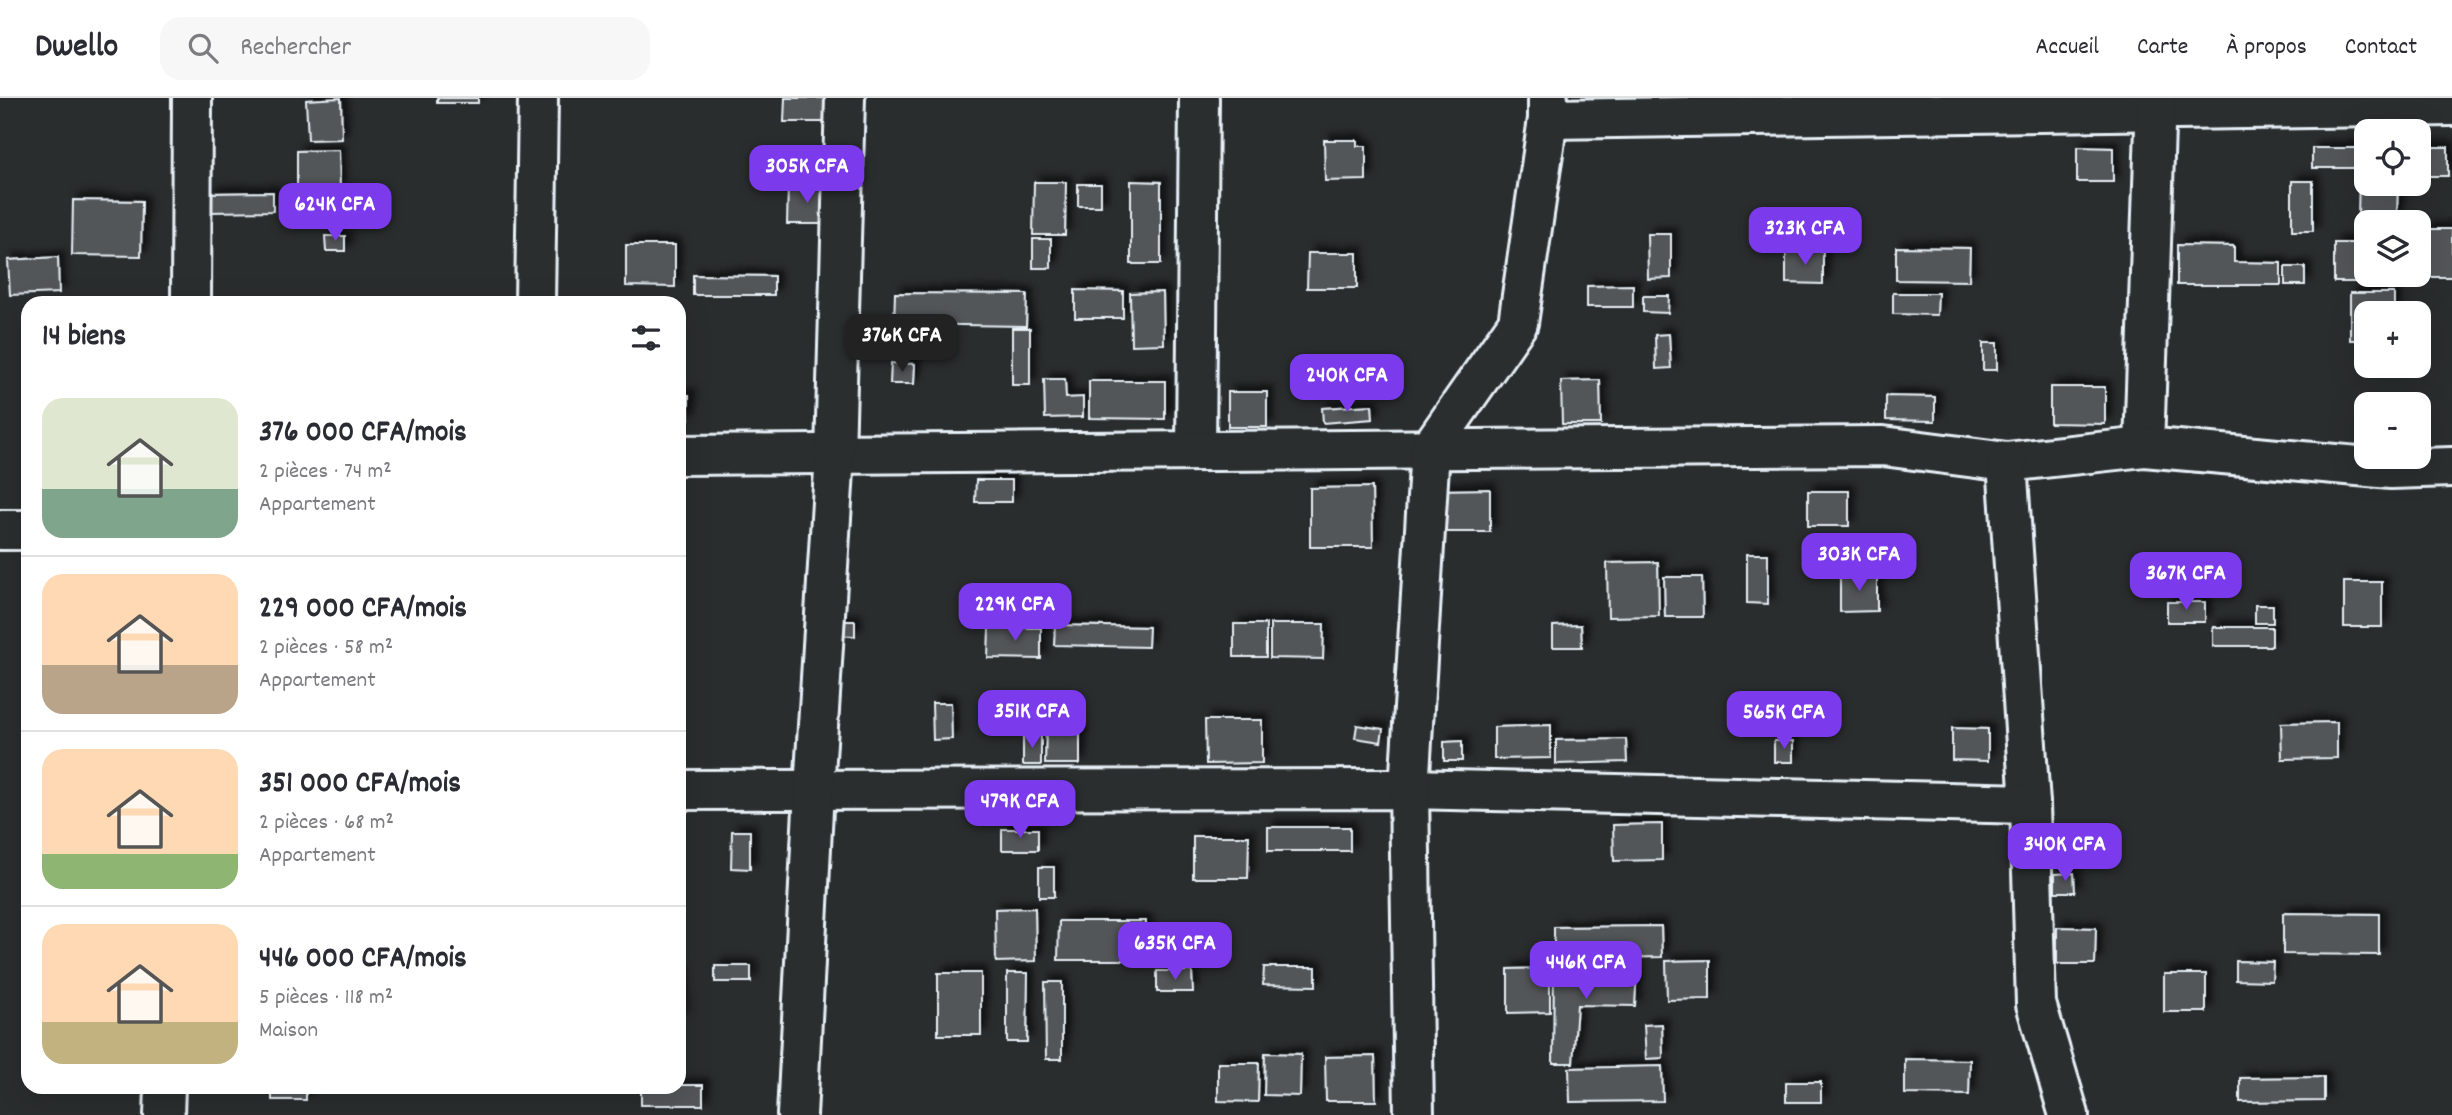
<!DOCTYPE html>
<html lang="fr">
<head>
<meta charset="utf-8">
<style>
  :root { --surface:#fff; --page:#f7f7f7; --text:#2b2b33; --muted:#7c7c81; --line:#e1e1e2; --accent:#7c3aed }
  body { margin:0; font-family:Dekko,sans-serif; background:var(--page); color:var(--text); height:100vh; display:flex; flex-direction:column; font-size:26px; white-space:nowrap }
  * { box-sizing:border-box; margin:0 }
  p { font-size:23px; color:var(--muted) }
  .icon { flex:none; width:38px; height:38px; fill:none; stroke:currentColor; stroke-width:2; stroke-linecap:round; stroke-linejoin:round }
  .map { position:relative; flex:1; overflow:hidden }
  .side { position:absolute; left:21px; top:198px; width:665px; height:798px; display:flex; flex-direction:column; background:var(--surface); border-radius:21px; box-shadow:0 7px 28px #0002 }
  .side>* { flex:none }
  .tools { position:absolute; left:2354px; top:21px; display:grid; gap:14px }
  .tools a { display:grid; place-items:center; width:77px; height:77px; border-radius:14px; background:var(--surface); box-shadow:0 7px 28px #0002; font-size:35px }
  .price { position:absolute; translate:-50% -60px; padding:0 16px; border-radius:14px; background:var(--accent); color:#fff; font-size:23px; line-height:46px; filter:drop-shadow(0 2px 4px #0008) }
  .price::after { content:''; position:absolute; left:50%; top:42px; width:21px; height:16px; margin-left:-10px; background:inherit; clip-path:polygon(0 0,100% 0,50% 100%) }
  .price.selected { background:#222; color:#fff }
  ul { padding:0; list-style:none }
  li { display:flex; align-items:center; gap:21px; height:175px; padding:0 21px }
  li+li { border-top:2px solid var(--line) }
  li span { display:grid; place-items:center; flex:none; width:196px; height:140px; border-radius:21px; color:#555 }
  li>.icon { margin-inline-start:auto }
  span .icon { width:84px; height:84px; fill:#fffc; stroke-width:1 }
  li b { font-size:30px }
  h2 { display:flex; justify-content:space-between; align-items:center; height:84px; padding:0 21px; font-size:30px }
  header { display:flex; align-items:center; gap:42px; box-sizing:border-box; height:98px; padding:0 35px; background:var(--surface); border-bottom:2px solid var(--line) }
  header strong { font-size:33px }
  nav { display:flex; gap:38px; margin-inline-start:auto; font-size:24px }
  .search { width:490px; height:63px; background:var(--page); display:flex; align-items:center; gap:18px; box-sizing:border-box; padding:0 24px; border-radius:21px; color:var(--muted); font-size:26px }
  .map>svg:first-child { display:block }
</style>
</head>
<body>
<header>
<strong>Dwello</strong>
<div class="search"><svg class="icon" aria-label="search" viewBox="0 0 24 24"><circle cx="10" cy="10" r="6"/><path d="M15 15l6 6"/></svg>Rechercher</div>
<nav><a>Accueil</a><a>Carte</a><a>À propos</a><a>Contact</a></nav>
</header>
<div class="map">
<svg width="2452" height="1017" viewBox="0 0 2452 1017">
  <defs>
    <filter id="shadow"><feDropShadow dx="6" dy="-6" stdDeviation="3.5" flood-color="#0009"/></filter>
  </defs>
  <rect width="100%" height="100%" fill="#2a2d2e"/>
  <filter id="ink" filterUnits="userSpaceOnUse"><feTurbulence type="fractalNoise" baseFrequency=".0143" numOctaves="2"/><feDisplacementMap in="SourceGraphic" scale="14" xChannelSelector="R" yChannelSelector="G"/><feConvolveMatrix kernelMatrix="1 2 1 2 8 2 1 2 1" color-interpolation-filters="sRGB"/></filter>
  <g filter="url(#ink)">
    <g fill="#535759" stroke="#e8f1f8" stroke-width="2" filter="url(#shadow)">
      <path d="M341 0 342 41 308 42 306 2Z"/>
      <rect x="437" y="0" width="41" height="5"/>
      <path d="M785 0H829V24H784Z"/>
      <path d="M1324 42H1357V48H1366V82L1325 83Z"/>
      <path d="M2077 49 2113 50V84H2077Z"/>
      <rect x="2418" y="49" width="30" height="29"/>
      <rect x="2312" y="50" width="54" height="20"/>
      <path d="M339 52 340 91 297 92V53Z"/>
      <path d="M2359 78H2366V86H2398L2397 119H2358Z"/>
      <path d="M1131 83 1161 84V166H1131Z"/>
      <rect x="2292" y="83" width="21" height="50"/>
      <path d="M1034 84H1066L1065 137H1033Z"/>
      <rect x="1078" y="86" width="23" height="22"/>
      <path d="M788 87H827V126H787Z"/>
      <path d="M273 94V113L210 114V95Z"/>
      <path d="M73 102 142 103 141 158 72 157Z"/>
      <rect x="2425" y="131" width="27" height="48"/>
      <path d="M1647 136H1671V180L1648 181Z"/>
      <path d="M325 138H345V153H326Z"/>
      <rect x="1033" y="141" width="18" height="29"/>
      <path d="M2334 145H2366V177H2387V184H2334Z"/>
      <path d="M626 147H675V189L626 188Z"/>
      <path d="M2177 147 2234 148V164L2281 165V187H2177Z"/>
      <path d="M1896 149 1970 150 1969 183 1896 182Z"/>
      <path d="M1786 153H1823V186L1786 185Z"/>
      <path d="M1308 155H1357V190H1307Z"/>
      <path d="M58 159 59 195 10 197 8 162Z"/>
      <rect x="2285" y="169" width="20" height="18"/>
      <path d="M693 177 774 178V197H693Z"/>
      <path d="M1633 187V209H1587V188Z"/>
      <path d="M1075 192 1123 193V220H1075Z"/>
      <path d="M1163 194 1164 246 1131 247 1130 195Z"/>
      <path d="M895 195 1027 196 1026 228 894 226Z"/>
      <path d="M1893 195H1938L1937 217 1893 216Z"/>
      <path d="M2350 195H2394V215H2366V242H2350Z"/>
      <path d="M1643 198H1669L1668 215 1643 214Z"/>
      <rect x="1012" y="230" width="18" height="57"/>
      <path d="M1669 236 1671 270 1656 271 1655 237Z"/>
      <rect x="1983" y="245" width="14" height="27"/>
      <path d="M891 265 915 266 914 286H890Z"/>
      <path d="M1044 281H1065L1066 300 1083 299V319L1045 320Z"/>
      <path d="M1600 282 1601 326H1562L1561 283Z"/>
      <path d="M1089 283H1165V321L1089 320Z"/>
      <path d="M2050 289H2105V326L2050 325Z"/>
      <rect x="1228" y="294" width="39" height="35"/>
      <rect x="679" y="297" width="10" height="24"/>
      <path d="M1886 298 1935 299V323L1886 322Z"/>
      <path d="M1372 307 1373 321 1323 325 1322 310Z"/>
      <path d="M976 382H1012V404H975Z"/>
      <path d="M1372 389 1373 449H1310V390Z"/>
      <path d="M1490 391V434H1442V392Z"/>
      <rect x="1808" y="393" width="41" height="35"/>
      <path d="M1747 456H1768V506L1747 505Z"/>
      <path d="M1658 464 1659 518 1608 519 1607 465Z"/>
      <path d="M1877 476V513L1840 514V477Z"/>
      <path d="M1664 479H1702L1703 519H1665Z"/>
      <rect x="2344" y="484" width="38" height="45"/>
      <rect x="2167" y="504" width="38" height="20"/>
      <rect x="2255" y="507" width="18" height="18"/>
      <path d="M827 523H855V538L827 537Z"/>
      <rect x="1234" y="526" width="32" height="33"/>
      <path d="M1270 526H1324L1323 561 1270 560Z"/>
      <path d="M1055 527 1149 529 1148 549 1054 547Z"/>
      <path d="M1581 527 1582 549H1553V528Z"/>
      <rect x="2213" y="529" width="59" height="19"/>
      <path d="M989 530H1041V561L988 560Z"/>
      <path d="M932 605H951L952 641 933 642Z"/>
      <path d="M1205 622H1262V665L1206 666Z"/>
      <path d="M2337 624V660L2282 661 2281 625Z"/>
      <path d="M1357 627 1383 631 1381 644 1355 640Z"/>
      <path d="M1551 627V660L1494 661V629Z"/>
      <path d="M1952 630 1988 631V663L1952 662Z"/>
      <path d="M1046 631 1080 632V666H1045Z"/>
      <rect x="1023" y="638" width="18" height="29"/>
      <path d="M1626 641 1627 664 1556 666V642Z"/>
      <path d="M1462 643V663H1444V644Z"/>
      <rect x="1774" y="643" width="19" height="21"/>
      <path d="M1662 726V762L1614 763 1613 727Z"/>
      <rect x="1268" y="729" width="82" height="24"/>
      <rect x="1002" y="731" width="36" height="21"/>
      <path d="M732 733H750V771L731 770Z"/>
      <path d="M1193 738H1249L1248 780H1193Z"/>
      <rect x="1039" y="769" width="15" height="30"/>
      <path d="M2074 775 2075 794H2055V776Z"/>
      <path d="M1035 810 1036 863 996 864 995 811Z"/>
      <path d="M2283 815 2379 816V857L2283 856Z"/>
      <path d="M1059 823H1146V862H1058Z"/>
      <path d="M1661 828 1662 859 1554 861V829Z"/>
      <path d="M2057 829 2096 830 2095 866H2057Z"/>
      <path d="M1710 862V901L1667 902 1666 863Z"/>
      <path d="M2236 863 2273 864 2272 883 2236 882Z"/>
      <rect x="715" y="868" width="36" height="16"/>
      <path d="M1264 869H1316V888L1263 887Z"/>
      <path d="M1550 870V914L1508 915V871Z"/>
      <path d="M1637 871 1635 908 1577 907 1573 965H1553L1554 873Z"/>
      <rect x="679" y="873" width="3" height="46"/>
      <path d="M1157 873H1192L1193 894H1157Z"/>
      <rect x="938" y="875" width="43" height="62"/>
      <path d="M1007 875H1028L1027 944H1007Z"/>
      <rect x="2164" y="876" width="42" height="38"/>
      <path d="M1045 884H1062V961H1046Z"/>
      <path d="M1662 926 1663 960 1646 961 1644 927Z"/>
      <path d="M1265 955 1301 956 1300 998 1264 997Z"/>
      <path d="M1375 958 1376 1003H1326L1325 959Z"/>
      <path d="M1905 961 1970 962 1969 997 1905 996Z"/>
      <path d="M1218 965H1259L1258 1004 1218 1003Z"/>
      <path d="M1662 968 1663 1003 1570 1004 1569 970Z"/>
      <path d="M2324 979V1003L2240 1004V980Z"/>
      <rect x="1786" y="984" width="35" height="20"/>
      <path d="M679 987H703V1007H641V989H679Z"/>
      <rect x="272" y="989" width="34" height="13"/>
    </g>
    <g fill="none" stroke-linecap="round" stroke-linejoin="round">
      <g stroke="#e8f1f8" stroke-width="44">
        <g id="street">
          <path d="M1548 21 2452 8"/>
          <path d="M191 205 192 0"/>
          <path d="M535 205 538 0"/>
          <path d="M2144 349 2156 0"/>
          <path d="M1196 353 1199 0"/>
          <path d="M679 357 1883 348 2007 364 2144 349 2391 371 2452 369"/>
          <path d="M2007 364 2030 706 2036 906 2069 1017"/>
          <path d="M0 432H28"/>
          <path d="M679 692 1409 691 2030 706"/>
          <path d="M164 1017 165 989"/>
          <path d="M797 1017 814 692 835 356 845 0"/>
          <path d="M1414 1017 1409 691 1430 351 1518 225 1548 21V0"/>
        </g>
      </g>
      <use href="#street" stroke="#2a2d2e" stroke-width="38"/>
    </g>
  </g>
</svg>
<div class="tools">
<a><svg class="icon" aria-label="locate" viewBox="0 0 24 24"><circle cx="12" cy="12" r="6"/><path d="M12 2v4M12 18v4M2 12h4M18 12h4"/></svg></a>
<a><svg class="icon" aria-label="layers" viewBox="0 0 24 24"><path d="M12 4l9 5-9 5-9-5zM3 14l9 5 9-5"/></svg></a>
<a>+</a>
<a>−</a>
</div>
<b class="price" style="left:807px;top:107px">305K CFA</b>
<b class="price" style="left:335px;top:145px">624K CFA</b>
<b class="price" style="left:1805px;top:169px">323K CFA</b>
<b class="price selected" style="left:902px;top:276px">376K CFA</b>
<b class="price" style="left:1347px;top:316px">240K CFA</b>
<b class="price" style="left:1859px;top:495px">303K CFA</b>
<b class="price" style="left:2186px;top:514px">367K CFA</b>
<b class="price" style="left:1015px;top:545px">229K CFA</b>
<b class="price" style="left:1032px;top:652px">351K CFA</b>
<b class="price" style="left:1784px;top:653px">565K CFA</b>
<b class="price" style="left:1020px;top:742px">479K CFA</b>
<b class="price" style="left:2065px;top:785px">340K CFA</b>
<b class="price" style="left:1175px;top:884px">635K CFA</b>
<b class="price" style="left:1586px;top:903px">446K CFA</b>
<section class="side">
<h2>14 biens<svg class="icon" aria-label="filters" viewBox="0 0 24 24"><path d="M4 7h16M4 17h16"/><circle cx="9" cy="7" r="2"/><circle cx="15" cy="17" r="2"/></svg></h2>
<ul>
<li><span style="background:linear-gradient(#dfe7d0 65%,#7fa58c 0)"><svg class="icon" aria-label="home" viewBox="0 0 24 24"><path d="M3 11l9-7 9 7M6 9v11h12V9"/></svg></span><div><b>376 000 CFA/mois</b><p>2 pièces · 74 m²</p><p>Appartement</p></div></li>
<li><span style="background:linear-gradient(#ffd9b3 65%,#b9a48a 0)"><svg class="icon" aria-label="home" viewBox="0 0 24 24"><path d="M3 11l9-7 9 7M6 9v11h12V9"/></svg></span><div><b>229 000 CFA/mois</b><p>2 pièces · 58 m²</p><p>Appartement</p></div></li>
<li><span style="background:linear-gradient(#ffd9b3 75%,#8fb573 0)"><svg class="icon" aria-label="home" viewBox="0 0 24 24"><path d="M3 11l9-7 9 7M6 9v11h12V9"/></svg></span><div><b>351 000 CFA/mois</b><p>2 pièces · 68 m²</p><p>Appartement</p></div></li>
<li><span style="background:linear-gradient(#ffd9b3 70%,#c2b280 0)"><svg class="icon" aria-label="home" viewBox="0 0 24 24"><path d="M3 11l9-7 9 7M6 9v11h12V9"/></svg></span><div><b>446 000 CFA/mois</b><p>5 pièces · 118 m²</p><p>Maison</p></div></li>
</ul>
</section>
</div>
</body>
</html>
